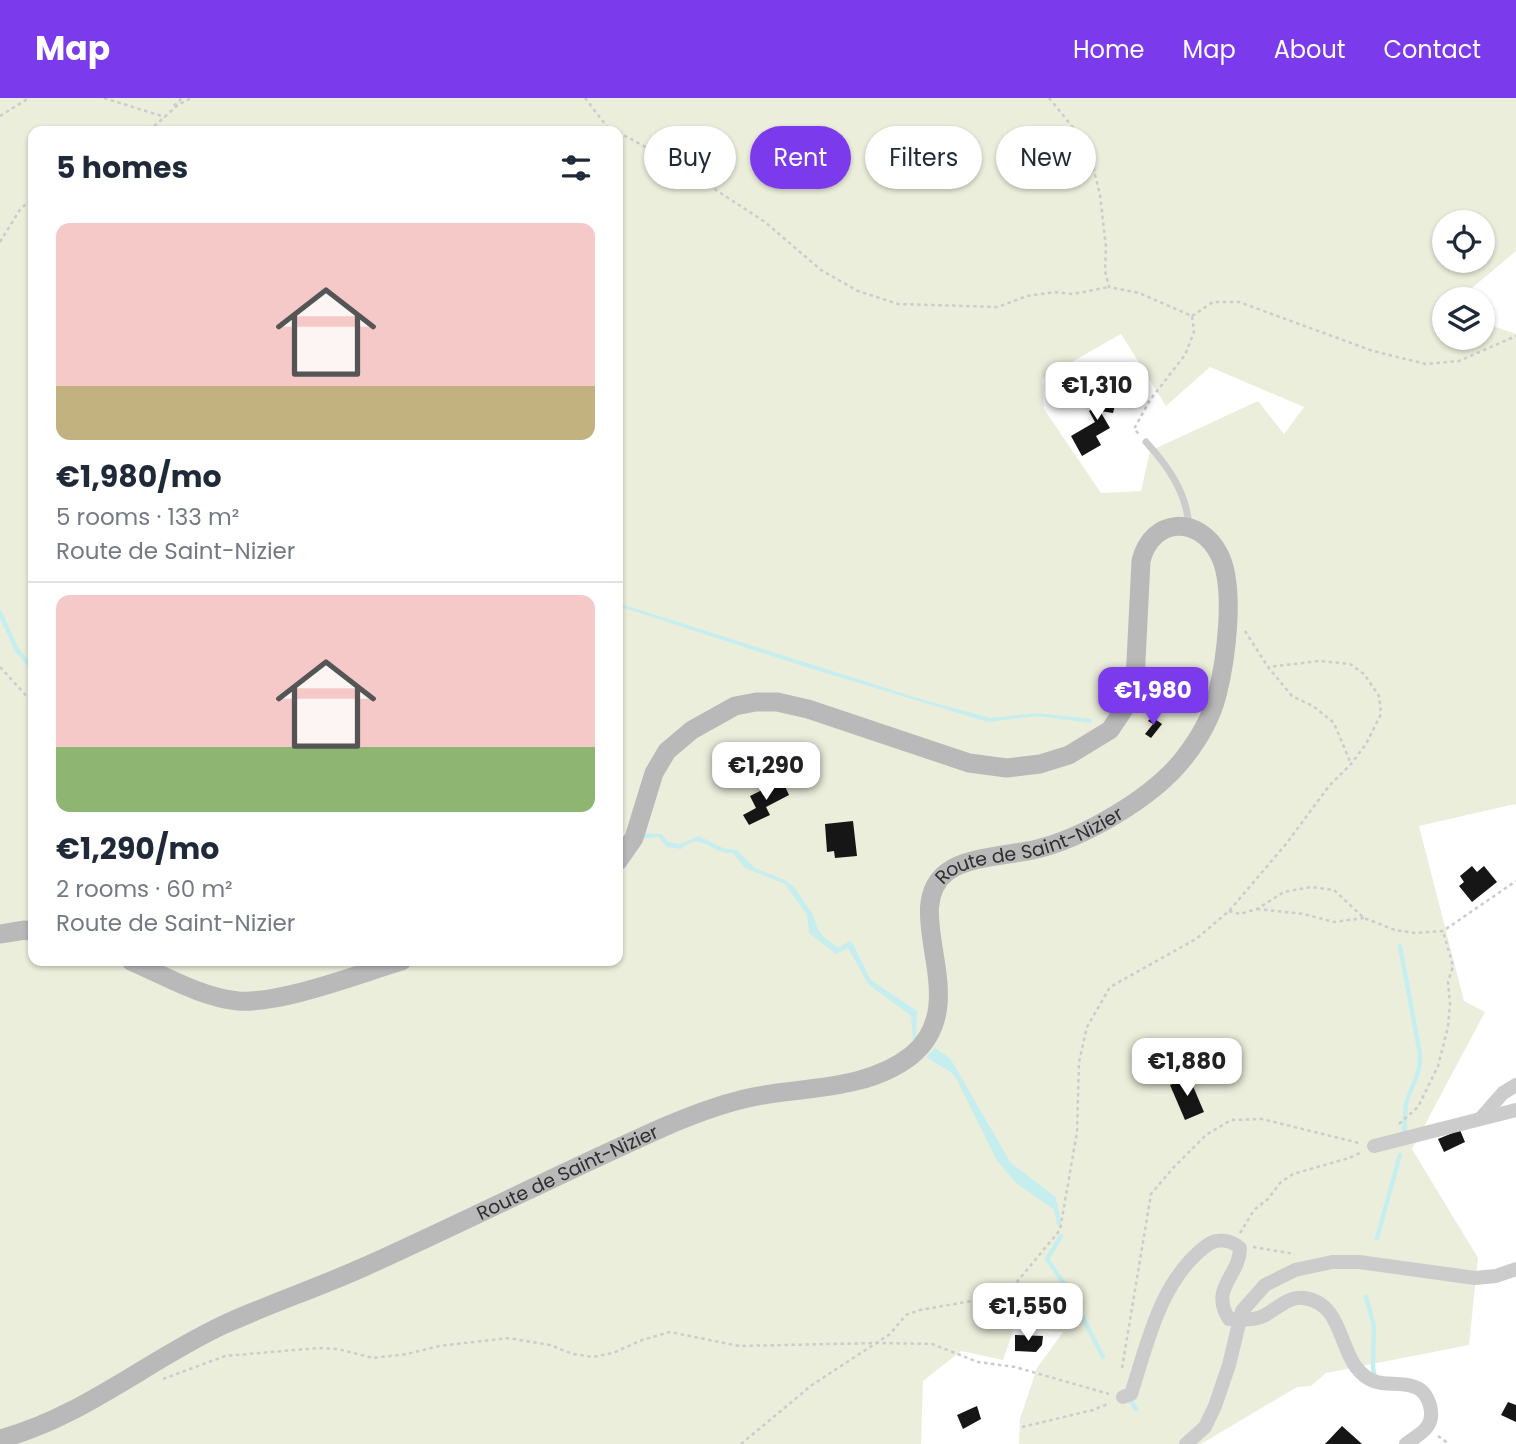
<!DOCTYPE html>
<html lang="en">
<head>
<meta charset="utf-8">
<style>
  :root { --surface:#fff; --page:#f2f2f3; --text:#1f2937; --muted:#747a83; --line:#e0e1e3; --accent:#7c3aed }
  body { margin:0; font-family:Poppins,sans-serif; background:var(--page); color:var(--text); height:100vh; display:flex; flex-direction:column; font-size:26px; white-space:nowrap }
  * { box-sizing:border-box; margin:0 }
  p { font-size:23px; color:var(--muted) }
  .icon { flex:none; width:38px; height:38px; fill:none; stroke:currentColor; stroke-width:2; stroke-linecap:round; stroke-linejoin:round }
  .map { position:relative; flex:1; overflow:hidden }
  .details { position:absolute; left:28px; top:28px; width:595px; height:840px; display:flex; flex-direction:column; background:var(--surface); border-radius:14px; box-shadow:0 2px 5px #0004 }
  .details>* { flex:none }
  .top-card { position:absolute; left:644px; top:28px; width:665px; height:63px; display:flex; gap:14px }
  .tools { position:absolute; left:1432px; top:112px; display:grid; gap:14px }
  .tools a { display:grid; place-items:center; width:63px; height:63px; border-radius:50%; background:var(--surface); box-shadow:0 2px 5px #0004; font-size:35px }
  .price { position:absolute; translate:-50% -60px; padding:0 16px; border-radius:14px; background:#fff; color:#222; font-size:23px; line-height:46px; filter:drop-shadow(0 2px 4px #0008) }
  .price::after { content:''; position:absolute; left:50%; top:42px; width:21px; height:16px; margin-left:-10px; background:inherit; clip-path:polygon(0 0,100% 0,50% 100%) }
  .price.selected { background:var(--accent); color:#fff }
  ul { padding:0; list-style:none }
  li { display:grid; align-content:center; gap:14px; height:371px; padding:0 28px }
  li+li { border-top:2px solid var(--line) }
  li span { display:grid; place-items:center; height:217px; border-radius:14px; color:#555 }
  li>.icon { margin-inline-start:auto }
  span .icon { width:126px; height:126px; fill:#fffc; stroke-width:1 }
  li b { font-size:30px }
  h2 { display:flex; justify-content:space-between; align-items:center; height:84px; padding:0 28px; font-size:30px }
  .pill { padding:0 24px; border-radius:32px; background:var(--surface); box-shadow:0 2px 5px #0004; font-size:24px; line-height:63px }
  .pill.selected { background:var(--accent); color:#fff }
  header { display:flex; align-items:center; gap:42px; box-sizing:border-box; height:98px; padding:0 35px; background:var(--accent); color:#fff }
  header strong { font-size:33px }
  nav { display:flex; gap:38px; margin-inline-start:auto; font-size:24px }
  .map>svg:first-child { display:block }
</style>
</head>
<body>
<header>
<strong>Map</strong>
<nav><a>Home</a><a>Map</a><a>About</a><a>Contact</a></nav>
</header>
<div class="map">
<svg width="1516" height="1346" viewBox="0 0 1516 1346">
  <rect width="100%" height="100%" fill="#fff"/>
  <path fill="#eceedc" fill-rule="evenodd" d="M0 0H1516V153L1472 190 1477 201H1444V240H1482V215L1487 226 1516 236V707L1515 706 1419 728 1464 903 1485 914 1412 1051 1478 1160 1469 1247 1326 1275 1311 1288 1297 1289 1201 1346H1019L1020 1321 1037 1270 1063 1234 1014 1230 1003 1262 961 1253 923 1283 921 1346H0ZM33 33H618V863H33ZM1444 124H1482V163H1444ZM1121 236 1166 308 1210 269 1304 309 1284 336 1258 303 1150 353 1141 393 1101 395 1044 311 1042 281Z"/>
  <g fill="#c7eeef">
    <path d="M618 505 924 602 991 620 1037 615 1092 621 1091 625 1037 618 988 624 809 570 618 508Z"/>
    <path d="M642 735 662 736 668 744 680 746 699 738 723 750 737 752 755 770 785 782 794 789 812 815 818 831 823 838 838 850 850 843 852 844 871 882 917 913 916 942H913L911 918 868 886 848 850 836 856 809 835 807 817 785 786 745 770 733 755C709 756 702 732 681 751L667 749 658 739 641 741Z"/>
    <path d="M935 950 950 960 1011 1065 1057 1100 1053 1111 1016 1085 997 1063 957 982 952 975 926 959Z"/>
  </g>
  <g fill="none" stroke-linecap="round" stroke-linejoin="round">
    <g stroke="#c7eeef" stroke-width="4.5">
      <path d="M0 515 17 552 33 571"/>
      <path d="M1400 848 1420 956 1419 972 1406 1005 1404 1035"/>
      <path d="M1052 1103 1055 1105 1059 1125"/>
      <path d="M1061 1138 1047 1161 1069 1193 1103 1259"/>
      <path d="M1377 1140 1400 1057"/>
      <path d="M1366 1199 1374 1228 1373 1270 1375 1280"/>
      <path d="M1129 1300 1136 1311"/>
    </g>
  </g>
  <g fill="#161616">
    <path d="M1105 286 1117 289 1118 296 1113 315 1100 313 1110 330 1096 338 1101 347 1082 358 1071 338 1095 324 1089 313 1101 306Z"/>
    <path d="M1152 619 1162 626 1151 640 1145 636 1153 626 1148 623Z"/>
    <path d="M782 682 789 697 766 709 770 717 749 727 743 717 756 710 750 698Z"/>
    <path d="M853 723 857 758 835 760 834 753 827 754 825 726Z"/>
    <path d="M1472 768 1477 774 1484 768 1497 784 1472 804 1459 788 1464 784 1460 778Z"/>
    <path d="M1189 979 1204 1014 1185 1022 1170 987Z"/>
    <path d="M1460 1032 1465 1044 1444 1054 1438 1041Z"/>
    <path d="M1015 1237 1043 1238 1042 1247 1036 1254 1015 1253Z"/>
    <path d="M1508 1304 1516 1307V1324L1501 1317Z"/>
    <path d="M977 1308 981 1321 963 1331 957 1317Z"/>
    <path d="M1342 1328 1362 1346H1325Z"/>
  </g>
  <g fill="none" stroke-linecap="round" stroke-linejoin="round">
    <g stroke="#ccc" stroke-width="2.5" stroke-dasharray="3.5 3.5" stroke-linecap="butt">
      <path d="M104 0 165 19"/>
      <path d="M585 0 608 30 615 33"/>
      <path d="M1049 0 1088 48 1100 97 1106 149 1105 173 1109 189 1139 195 1192 218 1194 234 1185 257 1150 302 1134 331 1140 337"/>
      <path d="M174 8 182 0"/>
      <path d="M0 18 29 0"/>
      <path d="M149 33 179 6 192 0"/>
      <path d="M618 34 673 64 765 124 821 172 858 193 898 206 998 209 1027 198 1054 194 1073 196 1109 189"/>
      <path d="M0 144 21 110 33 101"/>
      <path d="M1192 218 1213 204H1239L1373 253 1426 266 1459 263 1516 238"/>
      <path d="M1245 533 1268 569 1292 598 1313 608 1334 625 1351 666"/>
      <path d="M0 569 33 605"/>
      <path d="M1257 811 1304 816 1334 824 1364 820"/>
      <path d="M1229 813 1240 816 1257 811 1284 794 1311 789 1334 792 1364 820 1395 832 1415 835 1443 833 1516 783"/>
      <path d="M1399 1026 1418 1009 1438 968 1448 929 1450 906 1448 884 1453 868 1443 833"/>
      <path d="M1240 1135 1254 1112 1268 1101 1280 1085 1293 1076 1349 1060 1360 1055"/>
      <path d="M1253 1149 1295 1156"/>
      <path d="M1122 1270 1151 1096 1173 1070 1206 1037 1231 1022 1262 1021 1359 1045"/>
      <path d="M163 1281 225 1258 318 1250 338 1251 373 1260 407 1256 439 1248 508 1240 550 1247 573 1256 593 1259 613 1255 642 1242 670 1234 739 1248 877 1245 932 1246 978 1264 1015 1269 1109 1296"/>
      <path d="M1022 1329 1093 1312 1110 1305"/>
      <path d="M1438 1338 1449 1346"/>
      <path d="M741 1346 812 1287 890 1236 906 1217 920 1212 1006 1197 1060 1132 1077 1034 1079 964 1087 929 1110 889 1196 841 1229 813 1286 746 1329 688 1351 666 1366 646 1381 616 1379 598 1364 576 1350 566 1319 563 1268 569"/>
    </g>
    <path stroke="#ccc" stroke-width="7" d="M1146 344C1168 368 1187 395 1189 429"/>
    <g stroke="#ccc" stroke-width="14">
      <path d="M1481 1020 1503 995 1516 987"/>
      <path d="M1374 1048 1516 1012"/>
      <path d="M1123 1299 1131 1296C1148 1244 1160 1183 1206 1148 1216 1140 1230 1141 1240 1150 1240 1178 1209 1190 1229 1221 1240 1221 1251 1223 1261 1219 1276 1213 1286 1198 1304 1200 1340 1205 1339 1246 1356 1269 1375 1294 1394 1281 1415 1289 1429 1294 1436 1317 1427 1329 1422 1336 1412 1341 1406 1346"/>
      <path d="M1186 1346 1205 1329 1215 1308 1229 1267 1242 1213 1265 1187 1295 1172 1332 1164H1359L1475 1180 1496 1178 1516 1171"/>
    </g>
    <g stroke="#b9b9b9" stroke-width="19">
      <path d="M0 836 25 832 33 834"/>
      <path d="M131 863C165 878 201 899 238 903 282 906 358 876 402 863"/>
      <path id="s1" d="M0 1341C81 1320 148 1262 223 1227 269 1206 317 1190 364 1169 464 1124 563 1074 664 1029 694 1016 725 1004 758 998 808 989 870 991 912 957 976 904 897 812 947 774 966 759 1009 757 1033 752 1082 741 1153 700 1184 660 1199 641 1211 620 1217 597 1226 562 1236 488 1219 456 1199 417 1152 419 1141 463L1135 583 1126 608 1110 632 1069 657 1040 666 1007 670 969 665 808 611 777 604H756L735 608 692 632 667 653 654 675 634 740 618 763"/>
    </g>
  </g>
  <g text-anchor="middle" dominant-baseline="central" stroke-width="7" stroke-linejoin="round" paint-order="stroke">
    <g font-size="19" fill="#2f2f2f" stroke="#fff">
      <text stroke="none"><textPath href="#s1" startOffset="1279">Route de Saint-Nizier</textPath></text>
      <text stroke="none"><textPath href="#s1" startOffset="628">Route de Saint-Nizier</textPath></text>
    </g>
  </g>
</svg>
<div class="tools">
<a><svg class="icon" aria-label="locate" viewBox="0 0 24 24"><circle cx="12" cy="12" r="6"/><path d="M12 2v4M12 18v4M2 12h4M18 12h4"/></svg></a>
<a><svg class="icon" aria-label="layers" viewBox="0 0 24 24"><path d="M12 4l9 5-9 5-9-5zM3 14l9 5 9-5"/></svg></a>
</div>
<b class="price" style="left:1097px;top:324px">€1,310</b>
<b class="price selected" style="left:1153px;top:629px">€1,980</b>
<b class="price" style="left:766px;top:704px">€1,290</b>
<b class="price" style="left:1187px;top:1000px">€1,880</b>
<b class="price" style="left:1028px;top:1245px">€1,550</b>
<div class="top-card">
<a class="pill">Buy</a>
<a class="pill selected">Rent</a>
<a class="pill">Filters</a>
<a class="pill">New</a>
</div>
<section class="details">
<h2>5 homes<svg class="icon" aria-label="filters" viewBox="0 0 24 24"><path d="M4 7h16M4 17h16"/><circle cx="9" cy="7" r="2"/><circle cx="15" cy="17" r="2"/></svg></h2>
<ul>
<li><span style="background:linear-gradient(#f6c9c9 75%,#c2b280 0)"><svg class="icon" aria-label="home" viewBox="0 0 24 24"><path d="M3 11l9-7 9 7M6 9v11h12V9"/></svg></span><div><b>€1,980/mo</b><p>5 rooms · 133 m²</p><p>Route de Saint-Nizier</p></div></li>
<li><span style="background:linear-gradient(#f6c9c9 70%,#8fb573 0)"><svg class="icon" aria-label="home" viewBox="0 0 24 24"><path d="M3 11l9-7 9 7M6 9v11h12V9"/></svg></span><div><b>€1,290/mo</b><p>2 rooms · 60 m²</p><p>Route de Saint-Nizier</p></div></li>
</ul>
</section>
</div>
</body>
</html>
